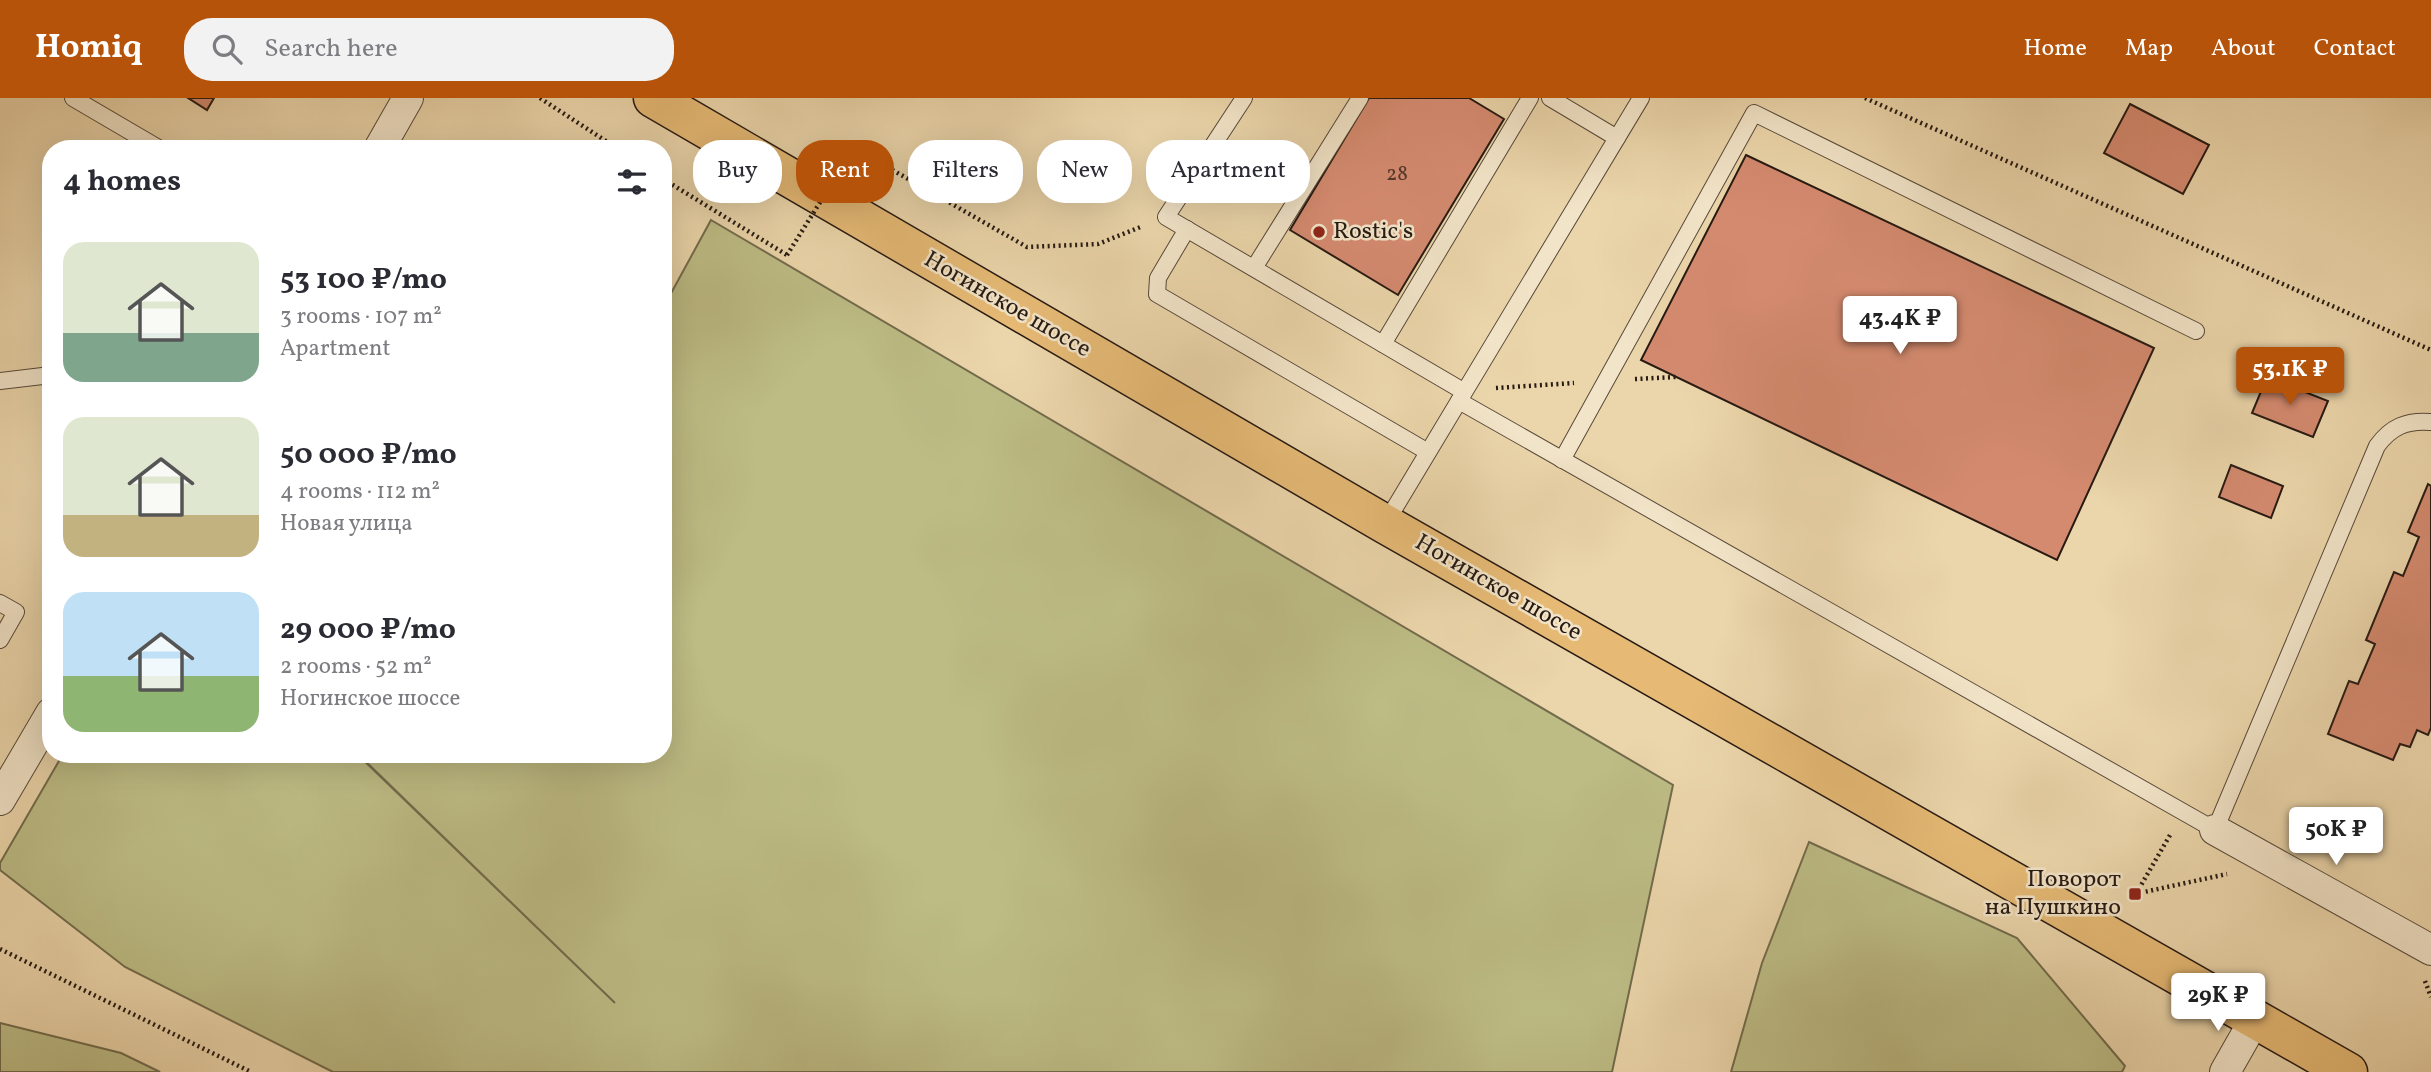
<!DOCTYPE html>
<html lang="en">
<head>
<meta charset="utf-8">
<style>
  :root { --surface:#fff; --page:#f2f2f3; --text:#2b2b33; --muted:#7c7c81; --accent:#b45309 }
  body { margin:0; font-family:Vollkorn,serif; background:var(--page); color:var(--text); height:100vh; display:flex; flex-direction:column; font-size:26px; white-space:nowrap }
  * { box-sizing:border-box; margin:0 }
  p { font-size:23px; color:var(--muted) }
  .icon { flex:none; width:38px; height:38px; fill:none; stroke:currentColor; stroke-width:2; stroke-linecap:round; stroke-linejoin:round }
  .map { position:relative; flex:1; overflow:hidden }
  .sheet { position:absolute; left:42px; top:42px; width:630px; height:623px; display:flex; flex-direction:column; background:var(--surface); border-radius:28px; box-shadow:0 7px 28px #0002 }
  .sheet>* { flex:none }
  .top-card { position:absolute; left:693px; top:42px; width:665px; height:63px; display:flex; gap:14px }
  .price { position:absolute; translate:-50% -60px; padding:0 16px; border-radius:7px; background:#fff; color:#222; font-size:23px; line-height:46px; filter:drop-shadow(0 2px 4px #0008) }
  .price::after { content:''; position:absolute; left:50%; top:42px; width:21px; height:16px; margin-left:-10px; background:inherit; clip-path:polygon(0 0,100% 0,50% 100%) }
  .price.current { background:var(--accent); color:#fff }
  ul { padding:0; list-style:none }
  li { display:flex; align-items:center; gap:21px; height:175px; padding:0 21px }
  li span { display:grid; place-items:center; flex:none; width:196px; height:140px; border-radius:21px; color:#555 }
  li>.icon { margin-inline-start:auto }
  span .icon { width:84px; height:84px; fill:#fffc; stroke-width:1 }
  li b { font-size:30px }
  h2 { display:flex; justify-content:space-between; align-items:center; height:84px; padding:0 21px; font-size:30px }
  .pill { padding:0 24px; border-radius:28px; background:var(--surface); box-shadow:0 7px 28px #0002; font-size:24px; line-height:63px }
  .pill.current { background:var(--accent); color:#fff }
  header { display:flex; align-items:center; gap:42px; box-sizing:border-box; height:98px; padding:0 35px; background:var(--accent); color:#fff }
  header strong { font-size:33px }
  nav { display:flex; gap:38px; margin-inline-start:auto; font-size:24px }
  .search { width:490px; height:63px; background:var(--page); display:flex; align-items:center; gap:18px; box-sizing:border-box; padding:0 24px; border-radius:28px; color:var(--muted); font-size:26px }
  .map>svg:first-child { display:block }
</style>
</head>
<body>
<header>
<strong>Homiq</strong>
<div class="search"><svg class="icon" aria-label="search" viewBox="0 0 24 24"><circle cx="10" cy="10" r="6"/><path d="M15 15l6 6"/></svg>Search here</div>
<nav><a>Home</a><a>Map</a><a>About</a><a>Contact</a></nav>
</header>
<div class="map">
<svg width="2431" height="974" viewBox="0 0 2431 974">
  <rect width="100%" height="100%" fill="#ebd5aa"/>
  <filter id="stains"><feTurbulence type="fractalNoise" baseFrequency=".00286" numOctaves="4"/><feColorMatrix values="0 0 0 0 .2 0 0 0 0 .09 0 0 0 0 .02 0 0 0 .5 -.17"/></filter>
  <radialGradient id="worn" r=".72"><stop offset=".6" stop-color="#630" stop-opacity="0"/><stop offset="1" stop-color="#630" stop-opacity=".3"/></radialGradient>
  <g fill="#bdbc85" stroke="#726b4c" stroke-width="2">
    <path d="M711 122 1673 687 1612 974H333L125 869 0 772V765L63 656H357L615 905 358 656H663V210Z"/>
    <path d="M1809 744 2017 840 2125 968 2122 974H1731L1762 865Z"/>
    <path d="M0 925 121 955 160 974H0Z"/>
  </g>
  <g fill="#d48a6f" stroke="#271a13" stroke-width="2">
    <path d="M188 0H214L207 12Z"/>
    <path d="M1369 0H1469L1504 21 1398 197 1290 132Z"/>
    <path d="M2130 6 2209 47 2183 96 2104 55Z"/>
    <path d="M1746 57 2154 250 2057 462 1641 262Z"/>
    <path d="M2267 279 2328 303 2313 339 2252 315Z"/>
    <path d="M2231 367 2283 388 2271 420 2219 399Z"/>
    <path d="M2428 386 2431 388V630L2428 637 2417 632 2410 649 2400 646 2393 662 2328 636 2349 583 2358 586 2375 546 2366 542 2394 474 2403 478 2419 439 2408 434Z"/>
  </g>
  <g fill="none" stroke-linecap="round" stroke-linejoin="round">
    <g stroke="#584939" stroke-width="18">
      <g id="service">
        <path d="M73 0 160 51"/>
        <path d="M1244 0 1166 119 1463 293"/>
        <path d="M1550 0 1617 40"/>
        <path d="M1187 131 1158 180 1157 196 1428 354"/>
        <path d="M1254 170 1360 0"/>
        <path d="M1383 246 1530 0"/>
        <path d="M0 283 51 277"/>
        <path d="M1459 303 2215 732 2377 348C2391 329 2406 322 2431 324"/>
        <path d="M1562 362 1754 15 2196 233"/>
        <path d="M1385 426 1641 0"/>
        <path d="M0 505 16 514 0 542"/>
      </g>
    </g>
    <g stroke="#584939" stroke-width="32">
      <g id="minor">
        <path d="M379 51 408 0"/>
        <path d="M0 702 51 615"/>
        <path d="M2215 732 2431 852"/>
        <path d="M2225 974 2255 921"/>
      </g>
    </g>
    <g stroke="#271a13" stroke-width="41">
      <path id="trunk" d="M653 0 1385 426 2348 974"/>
    </g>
    <g stroke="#271a13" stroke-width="4.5" stroke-dasharray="2 3.5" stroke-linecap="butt">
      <path d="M540 0 618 51"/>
      <path d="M1865 0 2431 252"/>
      <path d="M854 50 1027 149 1098 146 1143 128"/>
      <path d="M663 81 787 157"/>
      <path d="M1635 281 1676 279"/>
      <path d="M1496 290 1574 285"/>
      <path d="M2135 796 2227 776"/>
      <path d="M2136 796 2170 737"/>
      <path d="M0 851 251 974"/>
      <path d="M2425 883 2431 899"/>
    </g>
    <use href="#service" stroke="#f2e4c8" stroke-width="16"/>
    <use href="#minor" stroke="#f2e4c8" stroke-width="30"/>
    <use href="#trunk" stroke="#e6ba75" stroke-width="38"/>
    <path stroke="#271a13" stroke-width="4.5" stroke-dasharray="2 3.5" stroke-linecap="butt" d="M787 157 854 50"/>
  </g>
  <g fill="#8f2418" stroke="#f2e4c8" stroke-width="2.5">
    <circle cx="1319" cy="134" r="7"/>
    <rect x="2128" y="789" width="14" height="14" rx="3.5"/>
  </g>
  <g text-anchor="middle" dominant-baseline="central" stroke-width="5" stroke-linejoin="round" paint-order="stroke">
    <g font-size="21" fill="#52362a">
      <text x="1397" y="76">28</text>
    </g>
    <g font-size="24" fill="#271a13" stroke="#f2e4c8" text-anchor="start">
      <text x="1333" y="134">Rostic's</text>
      <text x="2121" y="782" text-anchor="end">Поворот<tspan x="2121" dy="28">на Пушкино</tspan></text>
    </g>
    <g font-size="24" fill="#271a13" stroke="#f2e4c8">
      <text transform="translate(1007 207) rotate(30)">Ногинское шоссе</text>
      <text transform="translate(1498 490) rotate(30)">Ногинское шоссе</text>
    </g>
  </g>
  <rect width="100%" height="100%" filter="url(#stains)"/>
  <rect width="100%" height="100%" fill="url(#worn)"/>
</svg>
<b class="price" style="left:1900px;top:258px">43.4K ₽</b>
<b class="price current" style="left:2290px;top:309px">53.1K ₽</b>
<b class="price" style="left:2336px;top:769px">50K ₽</b>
<b class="price" style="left:2218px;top:935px">29K ₽</b>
<div class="top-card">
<a class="pill">Buy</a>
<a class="pill current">Rent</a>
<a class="pill">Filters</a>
<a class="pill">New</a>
<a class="pill">Apartment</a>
</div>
<section class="sheet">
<h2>4 homes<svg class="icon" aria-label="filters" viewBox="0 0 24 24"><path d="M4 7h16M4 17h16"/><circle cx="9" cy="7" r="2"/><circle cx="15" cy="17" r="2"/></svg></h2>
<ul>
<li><span style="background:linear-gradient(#dfe7d0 65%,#7fa58c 0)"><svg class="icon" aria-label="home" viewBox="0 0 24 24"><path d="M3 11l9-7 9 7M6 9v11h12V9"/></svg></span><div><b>53 100 ₽/mo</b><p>3 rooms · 107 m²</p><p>Apartment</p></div></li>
<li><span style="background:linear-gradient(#dfe7d0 70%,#c2b280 0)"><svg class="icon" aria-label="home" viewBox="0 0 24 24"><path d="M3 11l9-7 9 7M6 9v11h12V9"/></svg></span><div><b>50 000 ₽/mo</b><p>4 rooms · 112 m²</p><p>Новая улица</p></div></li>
<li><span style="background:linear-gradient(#bfe0f5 60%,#8fb573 0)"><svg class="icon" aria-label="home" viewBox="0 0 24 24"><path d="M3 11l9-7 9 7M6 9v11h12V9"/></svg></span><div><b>29 000 ₽/mo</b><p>2 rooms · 52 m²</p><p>Ногинское шоссе</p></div></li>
</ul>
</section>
</div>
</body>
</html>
